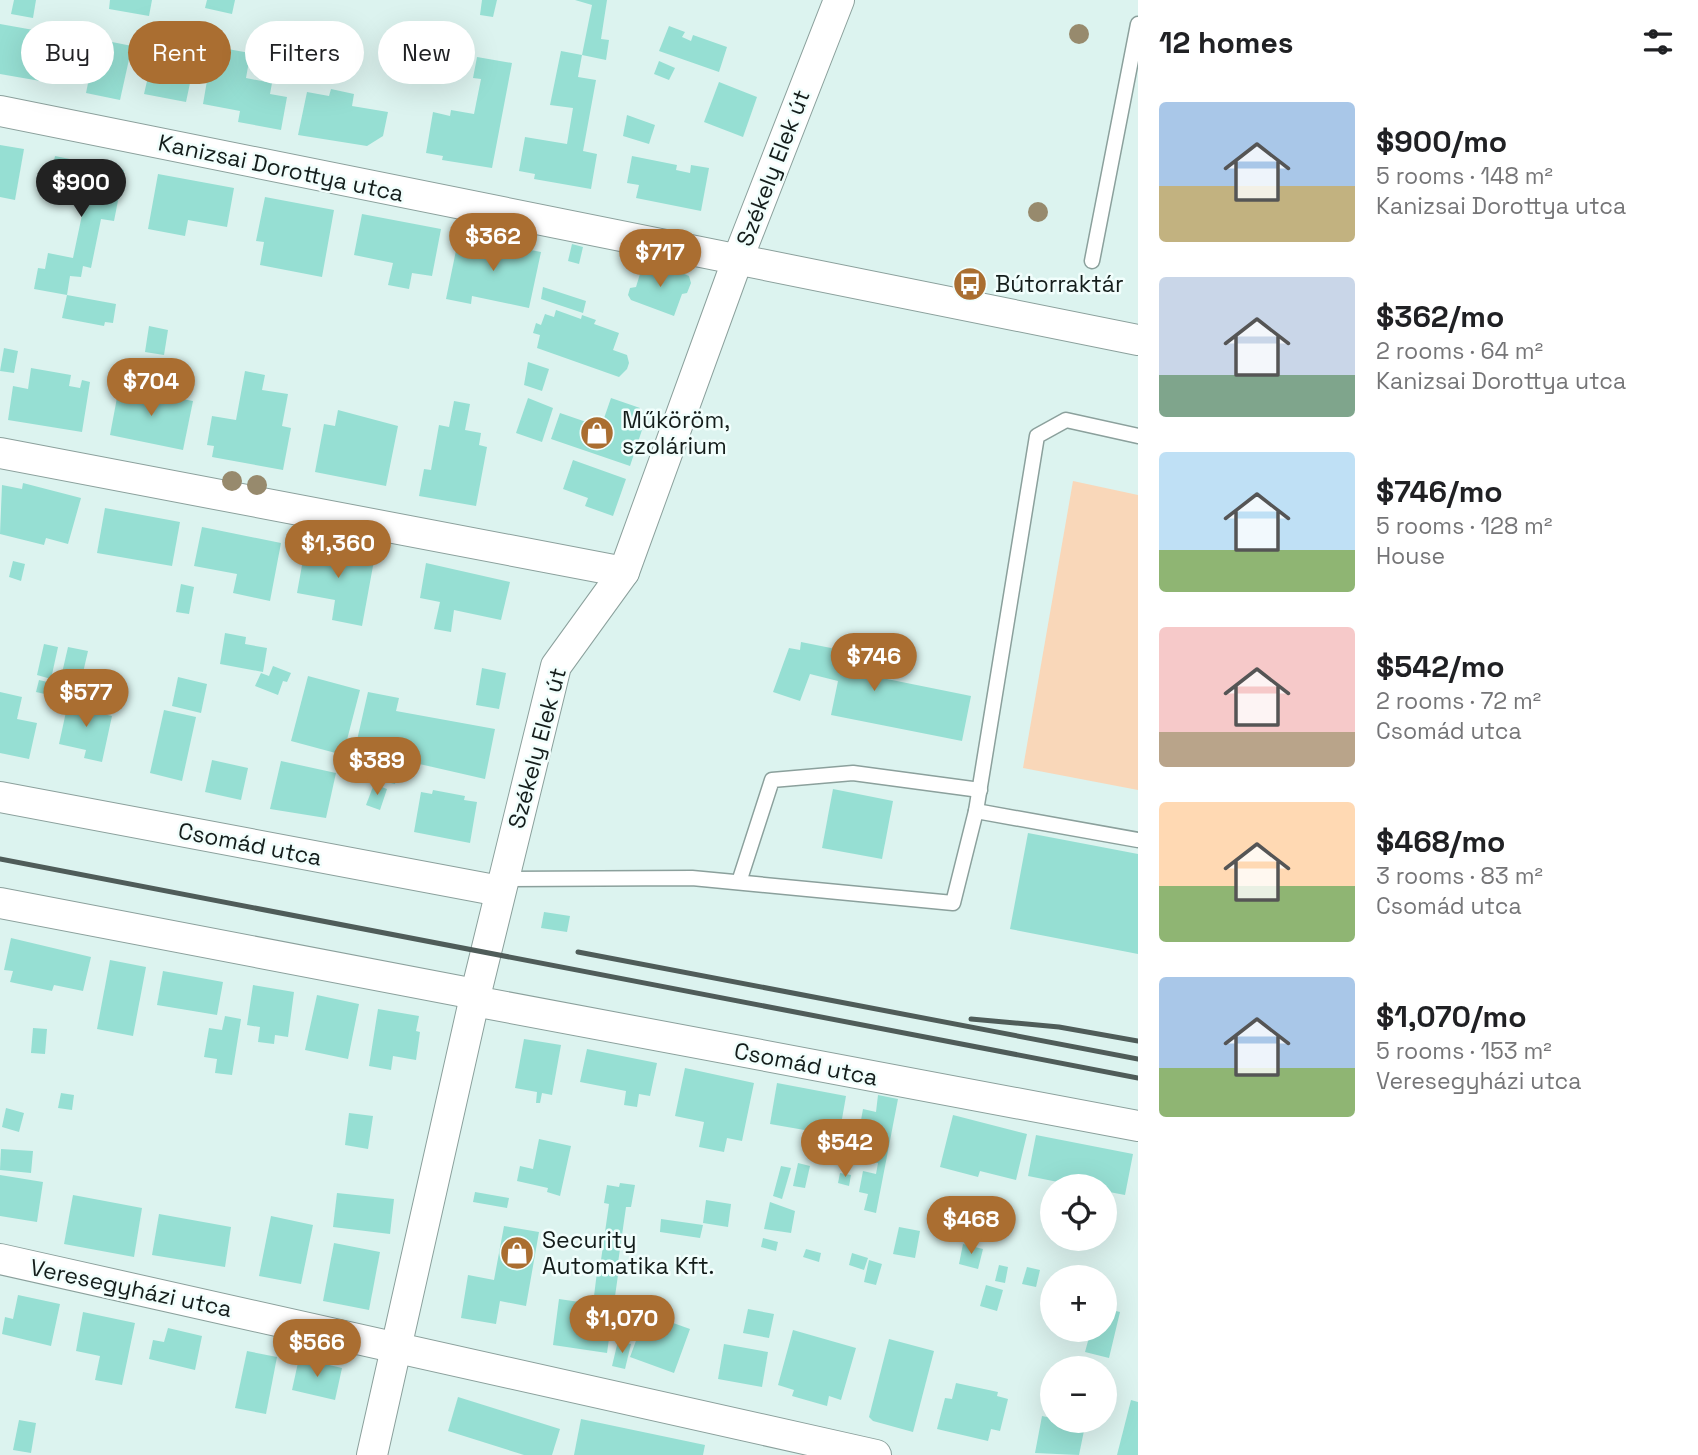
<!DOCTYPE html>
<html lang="en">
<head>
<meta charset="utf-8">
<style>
  :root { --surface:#fff; --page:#f6f6f6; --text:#202124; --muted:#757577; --accent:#aa6e31 }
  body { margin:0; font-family:"Space Grotesk",sans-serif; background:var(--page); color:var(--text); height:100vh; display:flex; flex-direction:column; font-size:26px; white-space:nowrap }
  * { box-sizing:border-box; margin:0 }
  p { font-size:23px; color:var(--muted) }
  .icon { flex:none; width:38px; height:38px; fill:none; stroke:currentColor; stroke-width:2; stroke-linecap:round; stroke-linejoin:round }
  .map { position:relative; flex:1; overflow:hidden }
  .drawer { display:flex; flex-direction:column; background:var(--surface); width:560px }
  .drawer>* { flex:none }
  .banner { position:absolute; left:21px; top:21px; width:665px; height:63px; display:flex; gap:14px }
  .buttons { position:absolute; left:1040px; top:1174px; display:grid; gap:14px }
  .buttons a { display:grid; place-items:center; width:77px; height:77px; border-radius:50%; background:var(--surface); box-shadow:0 7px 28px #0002; font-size:35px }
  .price { position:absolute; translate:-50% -60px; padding:0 16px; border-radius:24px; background:var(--accent); color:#fff; font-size:23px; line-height:46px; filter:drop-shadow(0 2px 4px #0008) }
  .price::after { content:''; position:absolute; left:50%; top:42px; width:21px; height:16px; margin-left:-10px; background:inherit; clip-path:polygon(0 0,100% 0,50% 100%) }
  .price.current { background:#222; color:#fff }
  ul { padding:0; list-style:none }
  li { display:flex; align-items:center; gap:21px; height:175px; padding:0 21px }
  li span { display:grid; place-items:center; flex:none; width:196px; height:140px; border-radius:7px; color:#555 }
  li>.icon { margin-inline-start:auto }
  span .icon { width:84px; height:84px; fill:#fffc; stroke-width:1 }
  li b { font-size:30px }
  h2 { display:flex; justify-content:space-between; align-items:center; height:84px; padding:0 21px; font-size:30px }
  .tag { padding:0 24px; border-radius:32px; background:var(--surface); box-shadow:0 7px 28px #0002; font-size:24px; line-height:63px }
  .tag.current { background:var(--accent); color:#fff }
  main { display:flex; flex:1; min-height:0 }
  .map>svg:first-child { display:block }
</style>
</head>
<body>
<main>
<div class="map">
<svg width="1138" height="1455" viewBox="0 0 1138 1455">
  <rect width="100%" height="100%" fill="#dcf3ef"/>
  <path fill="#f9d7b9" d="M1073 481 1138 495V790L1023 768Z"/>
  <g fill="#96dfd3">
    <path d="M14 0H36L33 18 11 14Z"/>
    <path d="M110 0H152L149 16 109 9Z"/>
    <path d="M207 0H235L232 14 205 8Z"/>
    <path d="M482 0H497L493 17 480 15Z"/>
    <path d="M575 0H607L601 39 609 40 606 60 582 55 592 5Z"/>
    <path d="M0 24 56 34 68 50 66 68 46 82 0 74Z"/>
    <path d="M669 26 685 32 682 37 691 41 693 35 727 47 719 72 659 51Z"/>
    <path d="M255 30 266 32 261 63 249 61 246 78 272 83 270 94 287 97 281 130 238 122 240 111 203 104 210 63 219 65 222 48 250 53Z"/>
    <path d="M97 39 132 46 120 100 86 93Z"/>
    <path d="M166 44 197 50 186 102 144 94 150 68 161 70Z"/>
    <path d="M561 51 582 55 578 77 596 80 583 151 597 154 591 189 534 179 535 174 519 171 525 137 567 144 573 108 550 105Z"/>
    <path d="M477 57 512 63 492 168 442 160 443 156 426 153 433 112 450 116 451 110 474 114 481 79 473 78Z"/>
    <path d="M659 61 675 68 669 80 654 74Z"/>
    <path d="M719 82 757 97 743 137 704 122Z"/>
    <path d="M331 89 354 94 352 106 388 112 383 136 367 146 298 135 307 92 329 96Z"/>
    <path d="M627 115 655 125 649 144 623 136Z"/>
    <path d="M0 145 24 149 15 200 0 197Z"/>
    <path d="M55 156 124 170 114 221 101 219 91 268 83 266 81 277 70 276 67 295 34 289 38 268 45 269 48 253 73 258 87 191 49 184Z"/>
    <path d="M632 156 677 165 676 170 690 173 691 165 709 168 701 211 636 198 639 185 627 183Z"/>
    <path d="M158 174 234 188 227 227 188 220 185 236 148 229Z"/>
    <path d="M265 197 334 210 322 277 260 265 264 242 256 241Z"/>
    <path d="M362 214 441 229 432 276 412 273 409 289 388 285 393 263 354 255Z"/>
    <path d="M459 236 541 252 529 308 472 296 471 304 446 299Z"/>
    <path d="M572 244 583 247 579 264 568 261Z"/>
    <path d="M643 264 673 275 680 272 689 276 691 283 687 293 682 294 674 316 631 300 628 295 630 288 636 287Z"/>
    <path d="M543 287 586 301 583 313 541 299Z"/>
    <path d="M67 295 116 304 113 323 105 322 104 326 62 318Z"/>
    <path d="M556 310 581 319 582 315 596 320 594 324 619 333 613 350 627 355 629 363 627 369 619 377 537 348 540 335 533 333 536 323 541 325 545 314 554 317Z"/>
    <path d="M149 326 168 330 164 355 145 352Z"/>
    <path d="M4 348 18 351 14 373 0 371Z"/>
    <path d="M528 362 549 369 542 391 524 385Z"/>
    <path d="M31 368 71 375 69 386 80 388 82 380 90 382 82 432 8 420 13 386 28 389Z"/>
    <path d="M245 371 265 375 262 390 288 394 282 426 291 428 283 470 212 457 214 446 207 445 212 416 236 420Z"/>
    <path d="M119 387 193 401 183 450 110 435Z"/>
    <path d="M528 398 553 408 542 442 516 433Z"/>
    <path d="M611 398 640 408 639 412 647 415 630 466 551 439 560 413 601 427Z"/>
    <path d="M454 401 470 404 465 430 481 433 479 445 487 447 476 506 419 496 424 469 431 470 439 425 449 427Z"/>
    <path d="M338 410 398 426 386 486 315 472 324 424 335 426Z"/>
    <path d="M573 460 626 479 613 516 585 506 588 498 563 489Z"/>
    <path d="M23 483 81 498 68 544 46 538 44 545 0 534 2 485 22 489Z"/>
    <path d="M105 508 180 522 172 566 97 553Z"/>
    <path d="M202 527 281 543 270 601 233 593 237 574 194 566Z"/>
    <path d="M306 543 375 555 362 626 332 620 335 600 297 593Z"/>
    <path d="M13 561 25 564 21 581 9 577Z"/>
    <path d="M426 563 510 582 501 620 454 610 451 632 434 629 440 602 420 598Z"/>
    <path d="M181 584 194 587 189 614 176 612Z"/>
    <path d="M225 633 246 637 245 644 267 648 263 672 220 664Z"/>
    <path d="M801 642 881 658 877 677 971 696 962 741 831 715 838 681 810 674 800 701 773 692 789 648 800 650Z"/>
    <path d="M44 644 58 647 51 679 37 675Z"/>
    <path d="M68 647 88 651 79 690 59 686Z"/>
    <path d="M273 666 291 673 287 682 283 681 278 695 255 686 261 673 269 676Z"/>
    <path d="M482 668 506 673 499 709 476 705Z"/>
    <path d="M308 676 360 690 343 755 291 741Z"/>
    <path d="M178 677 207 684 201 713 172 706Z"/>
    <path d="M39 680 52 683 49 695 36 692Z"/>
    <path d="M0 692 22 697 17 719 37 723 29 759 0 753Z"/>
    <path d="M368 692 399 698 396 711 495 729 485 779 402 760 403 757 392 755 393 749 376 745 374 753 355 749Z"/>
    <path d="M69 698 93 703 91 711 112 716 102 762 84 758 86 750 59 744Z"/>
    <path d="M164 710 196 717 182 781 150 773Z"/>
    <path d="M212 760 248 768 241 800 205 792Z"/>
    <path d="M281 761 336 773 326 818 270 809Z"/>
    <path d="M367 763 398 770 395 784 364 777Z"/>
    <path d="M374 784 387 789 380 810 366 805Z"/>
    <path d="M833 789 893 801 882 859 822 848Z"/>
    <path d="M433 790 465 796 464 800 477 802 470 843 414 832 421 792 432 794Z"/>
    <path d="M1028 833 1138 854V954L1010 929Z"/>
    <path d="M544 912 570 916 567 932 541 928Z"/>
    <path d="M11 938 91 957 83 991 54 985 52 991 10 982 13 971 4 970Z"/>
    <path d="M110 960 146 967 133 1036 97 1029Z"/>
    <path d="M163 971 223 982 217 1015 157 1005Z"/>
    <path d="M253 985 294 992 288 1037 275 1035 274 1044 258 1042 260 1027 247 1025Z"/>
    <path d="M317 995 359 1004 348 1059 305 1050Z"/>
    <path d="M378 1009 419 1016 416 1031 420 1032 416 1060 393 1056 391 1070 369 1066Z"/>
    <path d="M225 1016 241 1019 232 1075 215 1073 217 1059 204 1057 209 1028 222 1030Z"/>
    <path d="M33 1028 47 1029 45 1054 31 1053Z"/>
    <path d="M524 1039 561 1045 552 1095 542 1093 540 1103H536L537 1092 515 1088Z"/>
    <path d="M587 1049 657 1063 650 1096 639 1094 637 1107 624 1105 626 1091 580 1082Z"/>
    <path d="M685 1068 754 1083 742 1141 727 1138 724 1152 699 1147 704 1122 675 1116Z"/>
    <path d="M777 1083 846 1096 839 1136 770 1124Z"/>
    <path d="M61 1093 74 1095 72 1110 58 1108Z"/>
    <path d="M878 1095 898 1099 876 1213 864 1210 868 1194 859 1192 863 1171 876 1174 878 1163 854 1159 863 1109 876 1112Z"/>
    <path d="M6 1108 24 1113 19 1132 2 1127Z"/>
    <path d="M349 1113 373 1116 368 1149 345 1145Z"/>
    <path d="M953 1115 1027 1134 1016 1180 980 1171 978 1177 940 1167Z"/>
    <path d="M1036 1135 1133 1154 1125 1195 1104 1191V1186H1068V1184L1028 1176Z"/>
    <path d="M539 1139 571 1146 560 1196 547 1192 548 1188 517 1181 520 1166 533 1169Z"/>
    <path d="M1 1149 33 1151 31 1173 0 1170Z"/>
    <path d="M798 1163 810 1166 805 1188 793 1186Z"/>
    <path d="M781 1166 791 1168 782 1199 773 1196Z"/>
    <path d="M840 1173 851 1175 849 1186 838 1183Z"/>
    <path d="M0 1175 43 1182 37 1222 0 1216Z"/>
    <path d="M620 1183 635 1185 631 1207H626L618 1263 601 1260 609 1204 604 1203 607 1185 619 1187Z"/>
    <path d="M475 1192 509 1198 507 1208 473 1202Z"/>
    <path d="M337 1193 394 1199 390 1234 333 1227Z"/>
    <path d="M73 1195 142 1208 134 1257 64 1244Z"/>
    <path d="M706 1200 731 1204 728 1227 703 1223Z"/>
    <path d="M770 1202 795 1211 791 1233 764 1229Z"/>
    <path d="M159 1214 231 1227 225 1267 152 1255Z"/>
    <path d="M271 1216 313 1225 301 1284 259 1276Z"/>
    <path d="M661 1219 703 1225 700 1238 660 1232Z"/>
    <path d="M504 1226 539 1232 526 1306 500 1301 496 1324 461 1318 468 1275 494 1280Z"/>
    <path d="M899 1227 920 1231 915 1258 893 1254Z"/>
    <path d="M763 1238 778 1242 776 1251 761 1247Z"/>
    <path d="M334 1243 380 1252 369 1310 323 1301Z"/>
    <path d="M963 1244 983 1249 978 1269 959 1264Z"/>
    <path d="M806 1249 821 1253 819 1262 803 1257Z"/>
    <path d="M852 1253 868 1258 864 1270 849 1265Z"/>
    <path d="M869 1260 882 1264 876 1285 864 1282Z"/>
    <path d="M999 1265 1008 1267 1005 1283 995 1281Z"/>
    <path d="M1027 1267 1040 1270 1036 1287 1022 1284Z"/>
    <path d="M597 1272 618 1275 607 1353 553 1345 559 1299 593 1304Z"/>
    <path d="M986 1285 1003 1290 997 1311 980 1306Z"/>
    <path d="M18 1295 60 1304 51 1346 2 1334 5 1317 13 1319Z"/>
    <path d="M1104 1308 1120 1312 1109 1358 1085 1352 1091 1330H1104Z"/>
    <path d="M634 1309 690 1329 674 1373 630 1357 637 1338 626 1334Z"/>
    <path d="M748 1309 774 1314 769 1338 743 1333Z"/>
    <path d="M83 1312 135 1323 122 1385 95 1380 100 1356 76 1351Z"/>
    <path d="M168 1328 202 1336 195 1370 149 1359 153 1340 164 1342Z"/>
    <path d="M793 1330 856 1348 841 1400 829 1396 827 1406 792 1396 794 1390 778 1385Z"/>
    <path d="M889 1339 934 1351 913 1432 873 1421 869 1417Z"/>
    <path d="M618 1341 631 1344 625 1369 612 1366Z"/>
    <path d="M724 1344 768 1352 762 1387 718 1379Z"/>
    <path d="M247 1351 277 1357 266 1414 235 1408Z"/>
    <path d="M299 1358 342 1368 335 1400 292 1390Z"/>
    <path d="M956 1383 998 1392 997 1396 1008 1399 1000 1431 991 1429 988 1441 937 1429 945 1398 952 1399Z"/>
    <path d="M458 1397 560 1429 552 1455H524L448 1431Z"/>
    <path d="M1131 1400 1138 1402V1455H1117Z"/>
    <path d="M1042 1416 1052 1418V1421H1086L1079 1455 1035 1453Z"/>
    <path d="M581 1419 705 1445 703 1455H574Z"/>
    <path d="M19 1420 36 1423 31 1453 13 1450Z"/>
  </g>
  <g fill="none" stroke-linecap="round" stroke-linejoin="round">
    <g stroke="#8ba09c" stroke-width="17">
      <g id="service">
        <path d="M1092 261 1138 24"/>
        <path d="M976 811 1037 436 1066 420 1138 436"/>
        <path d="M503 879 692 878 953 903 976 811 1138 840"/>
        <path d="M739 882 772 780 853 773 980 790"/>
      </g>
    </g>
    <g stroke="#8ba09c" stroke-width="32">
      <g id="minor">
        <path d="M0 111 1138 340"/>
        <path d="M0 453 624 572"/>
        <path d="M0 797 500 891"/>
        <path d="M0 903 475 994"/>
        <path d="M474 1001 1138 1126"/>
        <path d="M0 1259 876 1455"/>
        <path d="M372 1455 474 1001 556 666 624 572 737 261 839 0"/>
      </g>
    </g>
    <use href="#service" stroke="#fff" stroke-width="14"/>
    <use href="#minor" stroke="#fff" stroke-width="30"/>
    <g stroke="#4f5c59" stroke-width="5">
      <path d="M0 859 1138 1078"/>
      <path d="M578 952 1138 1059"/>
      <path d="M971 1019 1059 1027 1138 1041"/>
    </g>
  </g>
  <g fill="#978a6d">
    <circle cx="1079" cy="34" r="10"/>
    <circle cx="1038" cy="212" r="10"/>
    <circle cx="232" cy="481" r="10"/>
    <circle cx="257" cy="485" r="10"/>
  </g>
  <defs>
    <g id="bus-disc" transform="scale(1.75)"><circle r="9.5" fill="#aa6e31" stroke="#f1fefc"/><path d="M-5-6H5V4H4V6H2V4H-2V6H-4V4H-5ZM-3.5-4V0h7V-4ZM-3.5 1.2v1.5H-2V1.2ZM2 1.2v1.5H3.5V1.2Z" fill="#fff"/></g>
    <g id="shop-disc" transform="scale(1.75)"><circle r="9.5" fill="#aa6e31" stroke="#f1fefc"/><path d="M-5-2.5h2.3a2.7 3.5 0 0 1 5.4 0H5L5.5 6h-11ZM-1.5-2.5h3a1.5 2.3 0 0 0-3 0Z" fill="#fff"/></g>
  </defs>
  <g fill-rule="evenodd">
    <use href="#bus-disc" x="970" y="284"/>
    <use href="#shop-disc" x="597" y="433"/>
    <use href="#shop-disc" x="517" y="1253"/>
  </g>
  <g text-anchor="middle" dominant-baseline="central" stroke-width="5" stroke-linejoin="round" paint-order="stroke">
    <g font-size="23" fill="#141d1b" stroke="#f1fefc">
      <text transform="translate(281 168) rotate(12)">Kanizsai Dorottya utca</text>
      <text transform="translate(773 168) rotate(-69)">Székely Elek út</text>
      <text transform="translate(537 748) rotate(-75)">Székely Elek út</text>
      <text transform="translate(250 844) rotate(11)">Csomád utca</text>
      <text transform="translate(806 1064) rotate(11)">Csomád utca</text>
      <text transform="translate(131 1288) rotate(12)">Veresegyházi utca</text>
    </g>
    <g font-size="23" fill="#141d1b" stroke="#f1fefc" text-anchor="start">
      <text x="995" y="284">Bútorraktár</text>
      <text x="622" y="420">Műköröm,<tspan x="622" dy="26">szolárium</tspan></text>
      <text x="542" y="1240">Security<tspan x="542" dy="26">Automatika Kft.</tspan></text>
    </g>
  </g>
</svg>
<div class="buttons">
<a><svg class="icon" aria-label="locate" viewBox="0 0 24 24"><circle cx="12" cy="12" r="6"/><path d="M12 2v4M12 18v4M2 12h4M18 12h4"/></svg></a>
<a>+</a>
<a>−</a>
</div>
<b class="price current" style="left:81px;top:219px">$900</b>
<b class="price" style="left:493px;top:273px">$362</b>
<b class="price" style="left:660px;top:289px">$717</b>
<b class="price" style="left:151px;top:418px">$704</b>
<b class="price" style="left:338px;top:580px">$1,360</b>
<b class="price" style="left:874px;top:693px">$746</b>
<b class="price" style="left:86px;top:729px">$577</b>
<b class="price" style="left:377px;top:797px">$389</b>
<b class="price" style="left:845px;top:1179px">$542</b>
<b class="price" style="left:971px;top:1256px">$468</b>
<b class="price" style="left:622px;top:1355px">$1,070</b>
<b class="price" style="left:317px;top:1379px">$566</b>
<div class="banner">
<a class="tag">Buy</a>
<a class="tag current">Rent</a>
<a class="tag">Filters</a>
<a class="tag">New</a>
</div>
</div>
<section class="drawer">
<h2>12 homes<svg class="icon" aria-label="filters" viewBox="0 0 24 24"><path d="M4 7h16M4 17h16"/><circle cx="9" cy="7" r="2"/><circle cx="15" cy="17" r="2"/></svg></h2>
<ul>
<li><span style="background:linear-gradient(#a9c7e8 60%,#c2b280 0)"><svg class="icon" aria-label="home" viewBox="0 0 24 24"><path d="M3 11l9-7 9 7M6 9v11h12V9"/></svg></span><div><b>$900/mo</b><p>5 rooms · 148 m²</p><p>Kanizsai Dorottya utca</p></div></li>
<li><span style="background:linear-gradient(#c9d6e8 70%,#7fa58c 0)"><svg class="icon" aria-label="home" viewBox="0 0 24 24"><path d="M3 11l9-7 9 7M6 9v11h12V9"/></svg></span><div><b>$362/mo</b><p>2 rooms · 64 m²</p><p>Kanizsai Dorottya utca</p></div></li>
<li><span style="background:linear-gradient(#bfe0f5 70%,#8fb573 0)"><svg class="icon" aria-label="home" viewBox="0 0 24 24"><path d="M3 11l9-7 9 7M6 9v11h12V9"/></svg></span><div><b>$746/mo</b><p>5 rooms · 128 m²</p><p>House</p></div></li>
<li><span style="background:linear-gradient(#f6c9c9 75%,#b9a48a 0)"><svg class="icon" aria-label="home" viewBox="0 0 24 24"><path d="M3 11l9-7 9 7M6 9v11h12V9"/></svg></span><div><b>$542/mo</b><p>2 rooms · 72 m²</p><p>Csomád utca</p></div></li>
<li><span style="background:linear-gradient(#ffd9b3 60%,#8fb573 0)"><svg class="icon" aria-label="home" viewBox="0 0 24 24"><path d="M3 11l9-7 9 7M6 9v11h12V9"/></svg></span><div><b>$468/mo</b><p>3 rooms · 83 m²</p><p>Csomád utca</p></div></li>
<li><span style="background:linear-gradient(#a9c7e8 65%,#8fb573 0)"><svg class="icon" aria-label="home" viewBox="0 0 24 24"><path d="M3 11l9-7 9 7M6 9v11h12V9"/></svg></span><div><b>$1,070/mo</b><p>5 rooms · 153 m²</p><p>Veresegyházi utca</p></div></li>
</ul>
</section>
</main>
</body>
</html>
